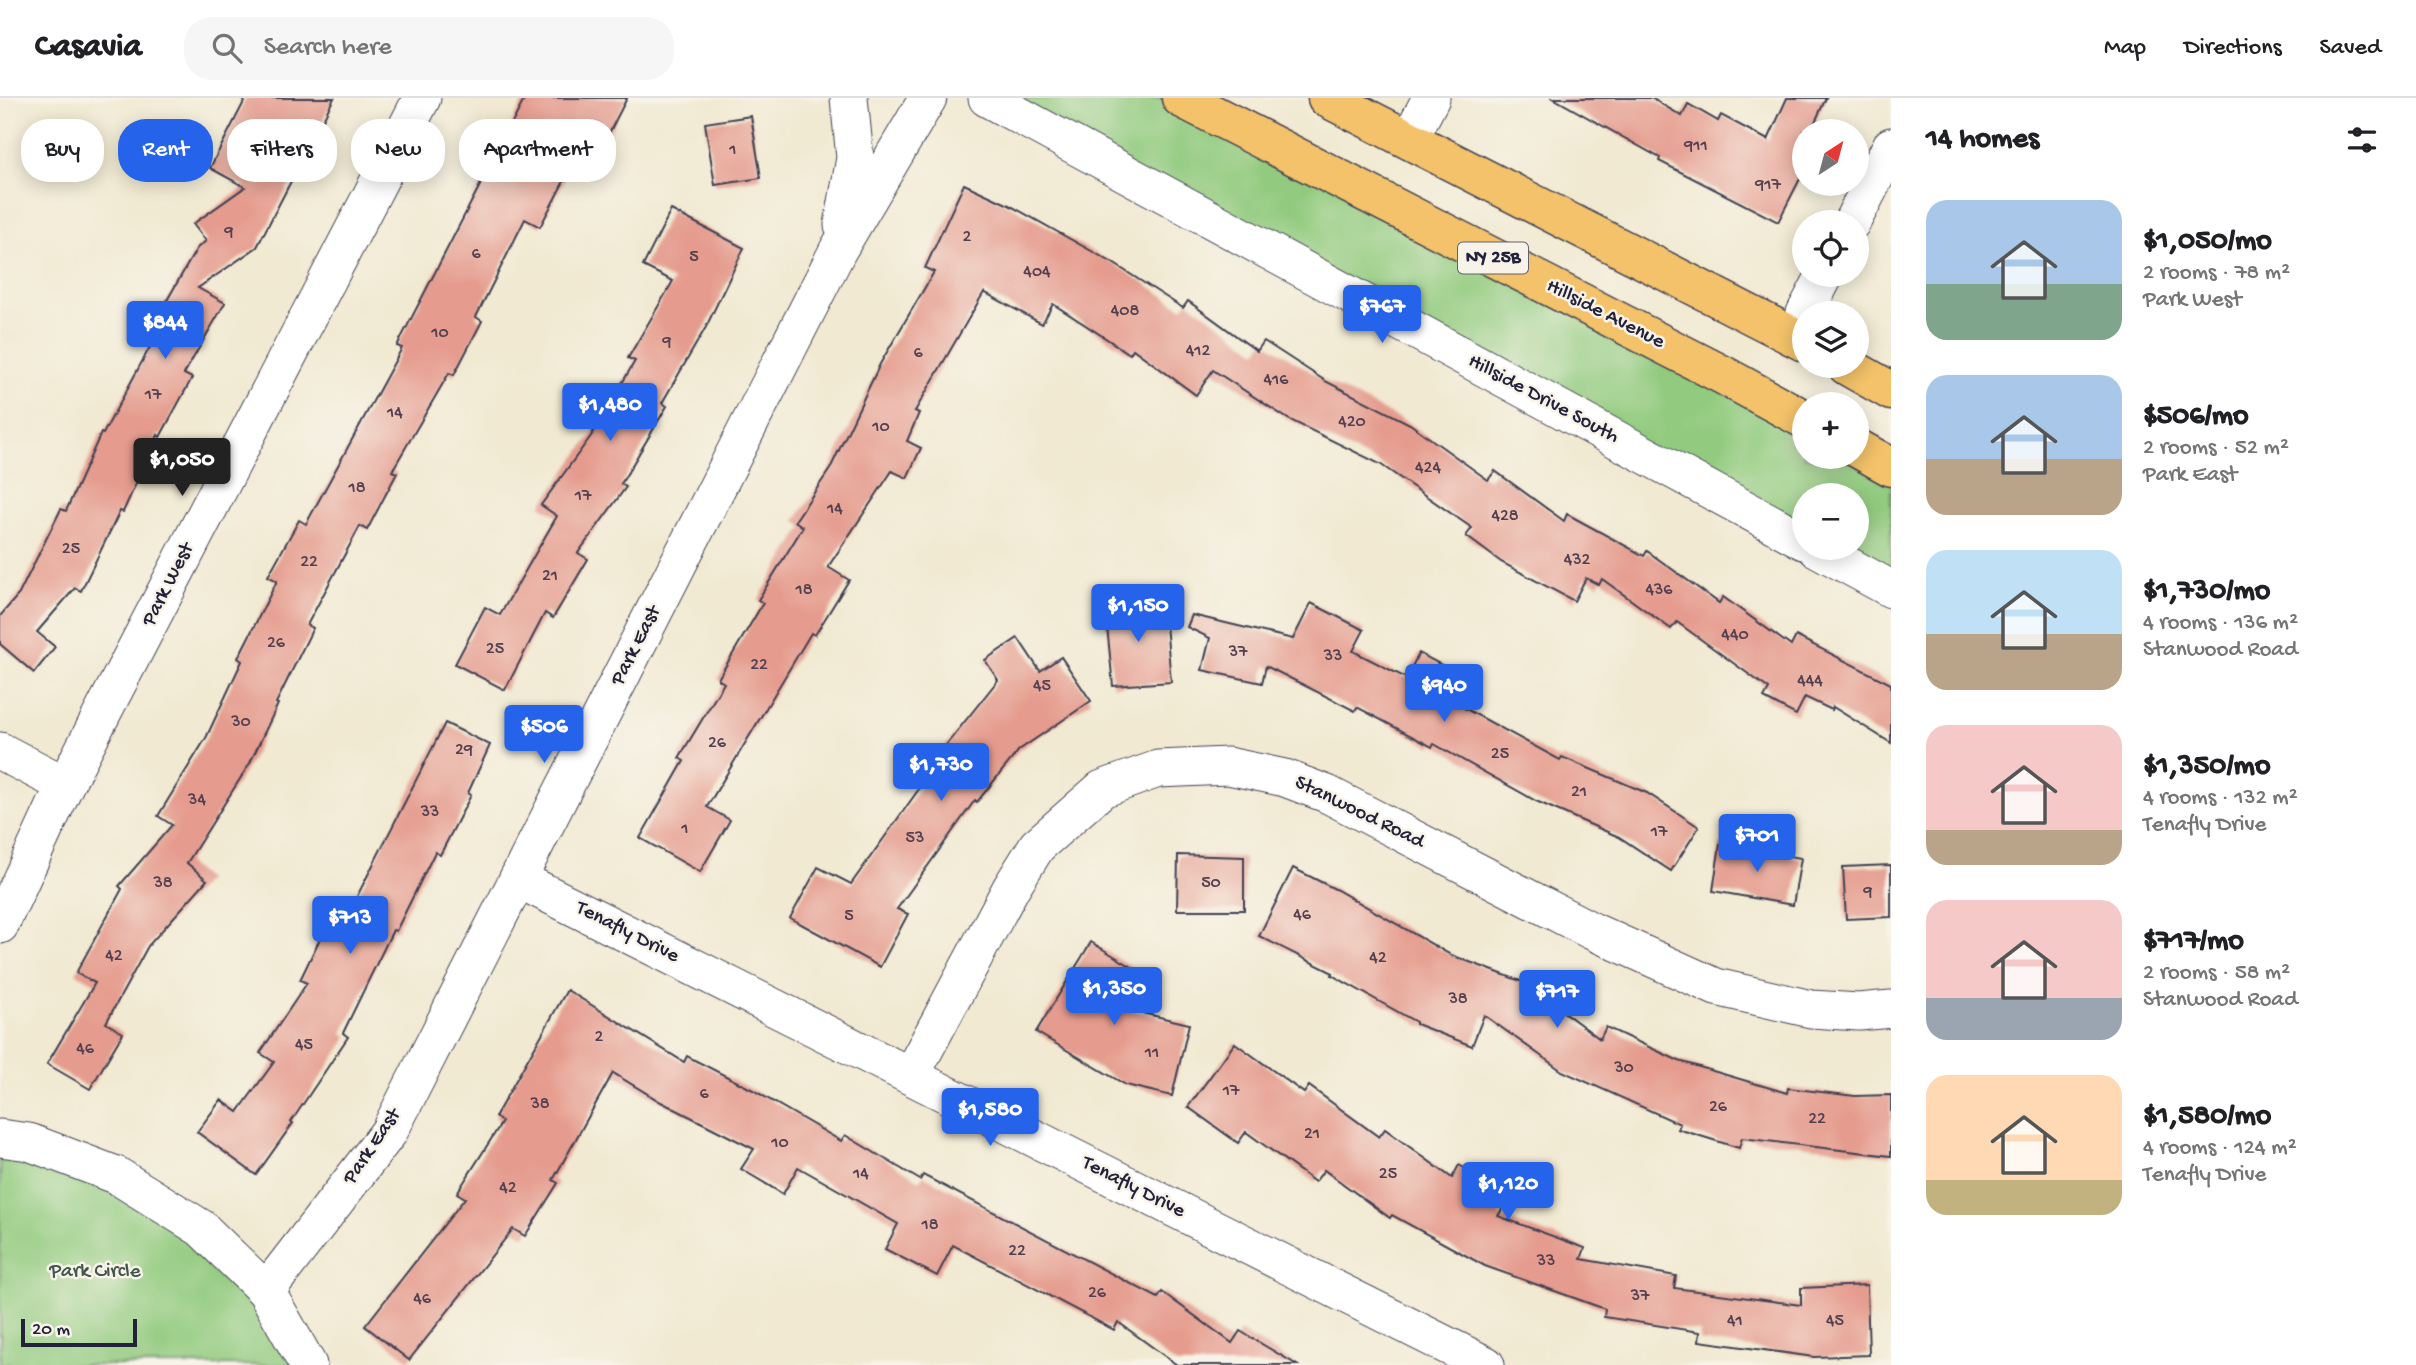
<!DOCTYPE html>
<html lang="en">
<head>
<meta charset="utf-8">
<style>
  :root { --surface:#fff; --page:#f6f6f6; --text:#202124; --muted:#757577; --line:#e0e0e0; --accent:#2563eb }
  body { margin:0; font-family:"Gochi Hand",sans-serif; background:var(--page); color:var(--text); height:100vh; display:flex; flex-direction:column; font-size:26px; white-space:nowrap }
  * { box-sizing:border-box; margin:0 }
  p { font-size:23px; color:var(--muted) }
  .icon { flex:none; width:38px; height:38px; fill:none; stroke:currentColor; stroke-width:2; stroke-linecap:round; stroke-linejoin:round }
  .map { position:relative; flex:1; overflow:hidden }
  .details { display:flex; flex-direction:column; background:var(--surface); width:525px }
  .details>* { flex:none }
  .guide { position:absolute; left:21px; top:21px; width:665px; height:63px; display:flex; gap:14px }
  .needle { width:46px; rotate:36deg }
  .fabs { position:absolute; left:1792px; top:21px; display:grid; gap:14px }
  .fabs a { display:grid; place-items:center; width:77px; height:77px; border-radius:50%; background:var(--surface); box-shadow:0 4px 18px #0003; font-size:35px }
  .scale { position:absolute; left:21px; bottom:18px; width:116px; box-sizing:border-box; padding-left:7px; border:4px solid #22223b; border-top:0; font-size:19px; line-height:24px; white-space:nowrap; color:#22223b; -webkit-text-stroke:5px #f7f3e8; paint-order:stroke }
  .price { position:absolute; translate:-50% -60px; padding:0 16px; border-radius:7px; background:var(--accent); color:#fff; font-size:23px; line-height:46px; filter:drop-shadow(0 2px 4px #0008) }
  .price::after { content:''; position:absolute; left:50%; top:42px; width:21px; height:16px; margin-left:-10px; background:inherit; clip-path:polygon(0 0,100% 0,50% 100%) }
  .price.current { background:#222; color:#fff }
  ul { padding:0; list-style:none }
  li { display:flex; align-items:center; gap:21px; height:175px; padding:0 35px }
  li span { display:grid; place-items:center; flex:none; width:196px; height:140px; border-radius:21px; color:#555 }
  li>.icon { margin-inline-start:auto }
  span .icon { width:84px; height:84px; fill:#fffc; stroke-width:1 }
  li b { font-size:30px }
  h2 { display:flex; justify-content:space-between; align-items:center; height:84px; padding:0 35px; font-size:30px }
  .chip { padding:0 24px; border-radius:28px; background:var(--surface); box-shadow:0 4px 18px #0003; font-size:24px; line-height:63px }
  .chip.current { background:var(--accent); color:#fff }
  header { display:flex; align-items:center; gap:42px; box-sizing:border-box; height:98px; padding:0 35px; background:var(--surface); border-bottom:2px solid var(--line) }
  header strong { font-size:33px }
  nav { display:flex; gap:38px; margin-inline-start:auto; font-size:24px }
  .search { width:490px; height:63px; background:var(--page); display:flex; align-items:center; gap:18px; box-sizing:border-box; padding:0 24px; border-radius:28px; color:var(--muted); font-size:26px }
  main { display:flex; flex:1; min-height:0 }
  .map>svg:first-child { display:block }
</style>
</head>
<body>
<header>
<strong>Casavia</strong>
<div class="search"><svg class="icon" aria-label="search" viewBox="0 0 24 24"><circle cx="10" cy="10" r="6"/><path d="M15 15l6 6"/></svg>Search here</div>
<nav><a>Map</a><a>Directions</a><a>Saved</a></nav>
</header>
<main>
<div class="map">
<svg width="1891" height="1267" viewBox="0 0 1891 1267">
  <rect width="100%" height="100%" fill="#f7f3e8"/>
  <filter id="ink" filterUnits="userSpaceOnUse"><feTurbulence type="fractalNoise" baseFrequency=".0143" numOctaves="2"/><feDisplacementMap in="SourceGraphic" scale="14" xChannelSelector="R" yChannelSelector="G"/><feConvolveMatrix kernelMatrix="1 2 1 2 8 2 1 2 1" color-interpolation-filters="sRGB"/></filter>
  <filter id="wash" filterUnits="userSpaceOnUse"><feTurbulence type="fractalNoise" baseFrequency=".00686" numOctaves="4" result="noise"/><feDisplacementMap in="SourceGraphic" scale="28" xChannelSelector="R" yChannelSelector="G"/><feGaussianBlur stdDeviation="1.57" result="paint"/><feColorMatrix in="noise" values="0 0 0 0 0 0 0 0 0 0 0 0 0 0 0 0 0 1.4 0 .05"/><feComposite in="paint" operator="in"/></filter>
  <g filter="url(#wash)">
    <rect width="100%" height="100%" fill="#f1e9d1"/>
    <g fill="#92cb7f" stroke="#5a765d" stroke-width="2">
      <path d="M987 0H1181L1804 321V359H1857L1891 369V491L1816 450H1857V397H1804V443Z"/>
      <path d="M0 1040 201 1130 308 1267H0Z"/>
    </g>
    <g id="blocks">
      <g fill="#e59c8e">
        <path d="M246 0H334L257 149 198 190 225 205 184 276 192 280 160 339 158 337 123 414 120 413 81 493 75 490 37 534 55 549 34 575 0 546V518L19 496 61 411 66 413 101 335 103 336 157 236 150 232 197 150 206 143 193 126 245 89 210 70Z"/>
        <path d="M525 0H627L602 49 586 41 540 129 525 121 476 219 482 223 454 277 449 275 392 373 397 375 367 432 360 428 307 527 313 530 276 605 278 606 250 665 187 765 207 782 148 848 106 925 123 935 90 991 47 966 95 885 76 875 122 791 119 788 172 727 158 718 206 640 242 563 238 560 277 483 268 478 299 422 306 426 402 250 397 248Z"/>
        <path d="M1553 0H1651L1682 18 1688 6 1718 23 1721 17 1768 42 1787 0H1826L1811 33H1804V73L1778 124 1659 63 1660 60Z"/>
        <path d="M751 18 761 80 715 87 705 25Z"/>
        <path d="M964 86 1009 107 1113 165 1183 210 1188 203 1257 253 1264 243 1327 284 1410 326 1488 382 1495 373 1564 423 1567 416 1644 458 1647 453 1719 505 1723 499 1791 548 1796 538 1891 586V645L1833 609 1832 612 1805 599 1796 617 1764 600 1769 591 1677 524 1671 531 1602 481 1599 487 1586 480 1574 503 1501 464 1466 438 1472 430 1380 366 1288 321 1213 272 1196 297 1133 251 1130 256 1053 206 1042 226 984 194 915 313 919 315 907 343 921 350 907 380 892 373 828 469 849 482 815 537 811 535 707 709 730 722 700 774 640 740 684 663 679 660 724 585 718 581 763 505 758 502 803 429 795 423 830 371 880 266 934 174 925 170Z"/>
        <path d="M671 112 744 150 706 229 662 305 667 308 621 386 626 389 578 455 588 461 553 520 545 515 505 592 455 566 485 509 500 517 557 418 541 407 591 338 635 263 628 260 673 183 643 168Z"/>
        <path d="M1164 503 1171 584 1113 588 1105 508Z"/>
        <path d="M1311 505 1364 532 1353 553 1406 580 1419 555 1468 581 1455 605 1560 662 1562 659 1647 695 1699 729 1671 773 1619 739 1536 703 1434 646 1432 649 1357 609 1355 613 1266 568 1262 585 1202 572 1210 540 1187 529 1192 517 1293 541Z"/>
        <path d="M1018 540 1040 573 1061 559 1091 603 1019 652 977 704 975 702 897 811 908 816 880 869 790 820 818 769 851 786 934 670 930 667 998 582 985 562Z"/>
        <path d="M445 625 490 647 468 695 471 697 440 757 435 754 396 833 393 832 343 935 348 939 291 1024 293 1025 256 1077 197 1034 221 1002 238 1014 274 964 260 955 307 885 300 882 328 824 341 830Z"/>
        <path d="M1720 746 1801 760 1793 807 1713 793Z"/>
        <path d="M1178 757 1244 759V812H1177Z"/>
        <path d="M1891 767V819L1846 821 1843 769Z"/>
        <path d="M1293 770 1337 792 1451 857 1523 884 1600 941 1606 929 1679 963 1787 995 1788 990 1855 998 1891 997V1058L1742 1040 1739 1050 1678 1031 1680 1026 1562 973 1484 917 1472 948 1416 926V924L1332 877 1333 875 1259 838Z"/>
        <path d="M1091 844 1132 869 1109 907 1189 926 1172 998 1126 987 1036 934Z"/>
        <path d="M567 892 684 964 687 958 753 992 841 1043 845 1037 920 1082 923 1077 1158 1200 1162 1194 1232 1245 1240 1233 1297 1267H1177L1118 1224 1114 1232 953 1147 937 1178 885 1151 898 1126 798 1069 783 1096 741 1071 754 1051 661 1004 613 975 553 1082 558 1085 525 1138 513 1131 409 1262 365 1228 465 1100 457 1095 502 1024 495 1019Z"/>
        <path d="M1235 945 1304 995 1309 988 1379 1039 1385 1031 1452 1080 1459 1067 1511 1096 1498 1118 1585 1150 1581 1161 1676 1178 1674 1190 1801 1207V1190L1867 1187 1869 1257 1814 1259 1699 1243 1700 1234 1604 1219 1605 1211 1485 1168 1392 1117 1390 1120 1324 1072 1315 1084 1246 1034 1238 1045 1188 1009Z"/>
      </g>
    </g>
  </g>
  <g filter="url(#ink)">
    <use href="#blocks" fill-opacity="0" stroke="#414052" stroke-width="2"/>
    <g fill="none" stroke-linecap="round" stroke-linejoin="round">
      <g stroke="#414052" stroke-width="39">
        <g id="minor">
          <path d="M987 0 1804 443"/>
          <path d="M1409 42 1431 0"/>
          <path d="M1852 124 1891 48"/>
          <path d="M843 127 855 60 849 0"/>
          <path d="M1805 215 1825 177"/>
          <path d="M1816 450 1891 491"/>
          <path d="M0 653 65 687"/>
          <path d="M518 781 1486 1267"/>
          <path d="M0 827 65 687 422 0"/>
          <path d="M911 977 1011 790 1037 748 1102 691 1158 671 1228 668 1285 680 1327 696 1592 833 1716 889 1811 911 1859 914 1891 911"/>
          <path d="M0 1040 29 1044 116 1077 201 1130 266 1193 308 1267"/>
          <path d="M266 1193 389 1034 838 152 928 0"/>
        </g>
      </g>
      <g stroke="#414052" stroke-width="41">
        <g id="primary">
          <path d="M1181 0 1723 277 1804 321"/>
          <path d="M1327 0 1804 244"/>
          <path d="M1847 268 1891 293"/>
          <path d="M1857 350 1891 369"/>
        </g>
      </g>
      <use href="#minor" stroke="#fff" stroke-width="37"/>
      <use href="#primary" stroke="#f3c26a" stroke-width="38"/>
    </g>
  </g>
  <g text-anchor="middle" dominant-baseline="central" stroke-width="5" stroke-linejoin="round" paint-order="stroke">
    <g font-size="18" fill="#534050">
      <text x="1696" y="48">911</text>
      <text x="733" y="52">1</text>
      <text x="1768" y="87">917</text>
      <text x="229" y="134">9</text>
      <text x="967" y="139">2</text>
      <text x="476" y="156">6</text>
      <text x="694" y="159">5</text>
      <text x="1037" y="174">404</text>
      <text x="1125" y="213">408</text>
      <text x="440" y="235">10</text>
      <text x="667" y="244">9</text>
      <text x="1198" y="253">412</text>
      <text x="918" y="255">6</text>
      <text x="1276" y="282">416</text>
      <text x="153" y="297">17</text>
      <text x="395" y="315">14</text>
      <text x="1352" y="324">420</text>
      <text x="881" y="329">10</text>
      <text x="1428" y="370">424</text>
      <text x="357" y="390">18</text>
      <text x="583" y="398">17</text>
      <text x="835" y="411">14</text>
      <text x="1505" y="418">428</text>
      <text x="71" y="451">25</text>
      <text x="1577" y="462">432</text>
      <text x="309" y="464">22</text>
      <text x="550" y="478">21</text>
      <text x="804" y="492">18</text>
      <text x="1659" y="492">436</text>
      <text x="1735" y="537">440</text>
      <text x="276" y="545">26</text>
      <text x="495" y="551">25</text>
      <text x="1238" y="554">37</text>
      <text x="1333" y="558">33</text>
      <text x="759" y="567">22</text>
      <text x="1810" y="583">444</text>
      <text x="1042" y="588">45</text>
      <text x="241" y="624">30</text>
      <text x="717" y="645">26</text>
      <text x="464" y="652">29</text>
      <text x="1500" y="656">25</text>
      <text x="1579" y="694">21</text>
      <text x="197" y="702">34</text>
      <text x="430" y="714">33</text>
      <text x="685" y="731">1</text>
      <text x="1659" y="734">17</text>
      <text x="915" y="740">53</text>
      <text x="163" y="785">38</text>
      <text x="1211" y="785">50</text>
      <text x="1868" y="794">9</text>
      <text x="1302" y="817">46</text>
      <text x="849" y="818">5</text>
      <text x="114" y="858">42</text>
      <text x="1378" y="860">42</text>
      <text x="1458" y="901">38</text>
      <text x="599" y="939">2</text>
      <text x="304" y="947">45</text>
      <text x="85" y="951">46</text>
      <text x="1152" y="955">11</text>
      <text x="1624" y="970">30</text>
      <text x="1231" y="993">17</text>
      <text x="704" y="996">6</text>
      <text x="540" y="1006">38</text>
      <text x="1718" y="1009">26</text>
      <text x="1817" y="1021">22</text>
      <text x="1312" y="1036">21</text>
      <text x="780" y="1045">10</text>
      <text x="861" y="1076">14</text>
      <text x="1388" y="1076">25</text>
      <text x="508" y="1090">42</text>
      <text x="930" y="1127">18</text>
      <text x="1017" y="1153">22</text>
      <text x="1546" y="1163">33</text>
      <text x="1097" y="1195">26</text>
      <text x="1640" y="1198">37</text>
      <text x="422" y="1201">46</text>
      <text x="1735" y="1223">41</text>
      <text x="1835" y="1223">45</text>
    </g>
    <rect fill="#f7f3e8" stroke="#62616f" stroke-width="2" x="1458" y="144.5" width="70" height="31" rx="5"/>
    <g font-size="19" font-weight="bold" fill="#22223b">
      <text x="1493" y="160">NY 25B</text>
    </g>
    <g font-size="21" fill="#22223b" stroke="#f7f3e8">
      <text transform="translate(1605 217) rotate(27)">Hillside Avenue</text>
      <text transform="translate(1543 302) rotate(28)">Hillside Drive South</text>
      <text transform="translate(169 487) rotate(-63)">Park West</text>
      <text transform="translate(637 548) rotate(-63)">Park East</text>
      <text transform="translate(1359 715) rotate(26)">Stanwood Road</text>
      <text transform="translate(627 835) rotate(27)">Tenafly Drive</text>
      <text transform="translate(373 1049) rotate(-56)">Park East</text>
      <text transform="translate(1133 1090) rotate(27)">Tenafly Drive</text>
    </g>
    <g font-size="21" fill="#44554f" stroke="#f7f3e8">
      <text x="95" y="1174">Park Circle</text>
    </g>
  </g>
</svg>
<div class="fabs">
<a><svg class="needle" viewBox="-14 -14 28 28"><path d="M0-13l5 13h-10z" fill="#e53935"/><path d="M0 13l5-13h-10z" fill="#757577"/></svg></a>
<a><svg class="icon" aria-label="locate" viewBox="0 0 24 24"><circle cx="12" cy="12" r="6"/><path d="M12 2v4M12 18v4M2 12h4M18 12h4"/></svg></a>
<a><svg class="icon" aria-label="layers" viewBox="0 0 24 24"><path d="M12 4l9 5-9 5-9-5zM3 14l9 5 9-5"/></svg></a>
<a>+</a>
<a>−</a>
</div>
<div class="scale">20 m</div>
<b class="price" style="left:1382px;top:247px">$767</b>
<b class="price" style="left:165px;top:263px">$844</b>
<b class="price" style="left:610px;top:345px">$1,480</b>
<b class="price current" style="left:182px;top:400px">$1,050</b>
<b class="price" style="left:1138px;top:546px">$1,150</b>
<b class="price" style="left:1444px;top:626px">$940</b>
<b class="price" style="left:544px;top:667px">$506</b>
<b class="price" style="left:941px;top:705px">$1,730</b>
<b class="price" style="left:1757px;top:776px">$701</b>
<b class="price" style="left:350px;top:858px">$713</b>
<b class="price" style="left:1114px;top:929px">$1,350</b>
<b class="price" style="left:1557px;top:932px">$717</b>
<b class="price" style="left:990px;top:1050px">$1,580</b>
<b class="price" style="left:1508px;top:1124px">$1,120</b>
<div class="guide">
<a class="chip">Buy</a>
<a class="chip current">Rent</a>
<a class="chip">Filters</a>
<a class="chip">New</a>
<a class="chip">Apartment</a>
</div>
</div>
<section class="details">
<h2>14 homes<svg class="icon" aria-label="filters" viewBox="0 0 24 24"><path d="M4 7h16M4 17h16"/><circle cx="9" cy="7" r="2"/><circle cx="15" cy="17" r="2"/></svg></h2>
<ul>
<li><span style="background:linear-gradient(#a9c7e8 60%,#7fa58c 0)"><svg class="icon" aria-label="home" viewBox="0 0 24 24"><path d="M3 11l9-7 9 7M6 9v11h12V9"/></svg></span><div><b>$1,050/mo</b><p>2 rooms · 78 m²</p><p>Park West</p></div></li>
<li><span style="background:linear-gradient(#a9c7e8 60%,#b9a48a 0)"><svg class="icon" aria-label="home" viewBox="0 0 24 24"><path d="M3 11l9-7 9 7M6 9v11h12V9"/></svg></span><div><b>$506/mo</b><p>2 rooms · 52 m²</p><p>Park East</p></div></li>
<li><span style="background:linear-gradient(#bfe0f5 60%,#b9a48a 0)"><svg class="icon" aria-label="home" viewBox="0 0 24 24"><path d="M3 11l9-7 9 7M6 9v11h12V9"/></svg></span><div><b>$1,730/mo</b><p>4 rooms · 136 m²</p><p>Stanwood Road</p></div></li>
<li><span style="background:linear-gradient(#f6c9c9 75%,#b9a48a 0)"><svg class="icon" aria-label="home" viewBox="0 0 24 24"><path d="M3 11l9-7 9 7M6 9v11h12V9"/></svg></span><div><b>$1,350/mo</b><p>4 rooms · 132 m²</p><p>Tenafly Drive</p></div></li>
<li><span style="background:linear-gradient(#f6c9c9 70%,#9aa5b1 0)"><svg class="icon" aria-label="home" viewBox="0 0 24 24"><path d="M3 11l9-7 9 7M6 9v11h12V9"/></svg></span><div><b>$717/mo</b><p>2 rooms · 58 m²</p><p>Stanwood Road</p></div></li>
<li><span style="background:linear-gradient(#ffd9b3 75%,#c2b280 0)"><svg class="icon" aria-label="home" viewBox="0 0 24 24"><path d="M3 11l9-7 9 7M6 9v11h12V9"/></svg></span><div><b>$1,580/mo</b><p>4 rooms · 124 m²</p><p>Tenafly Drive</p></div></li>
</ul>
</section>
</main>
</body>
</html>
